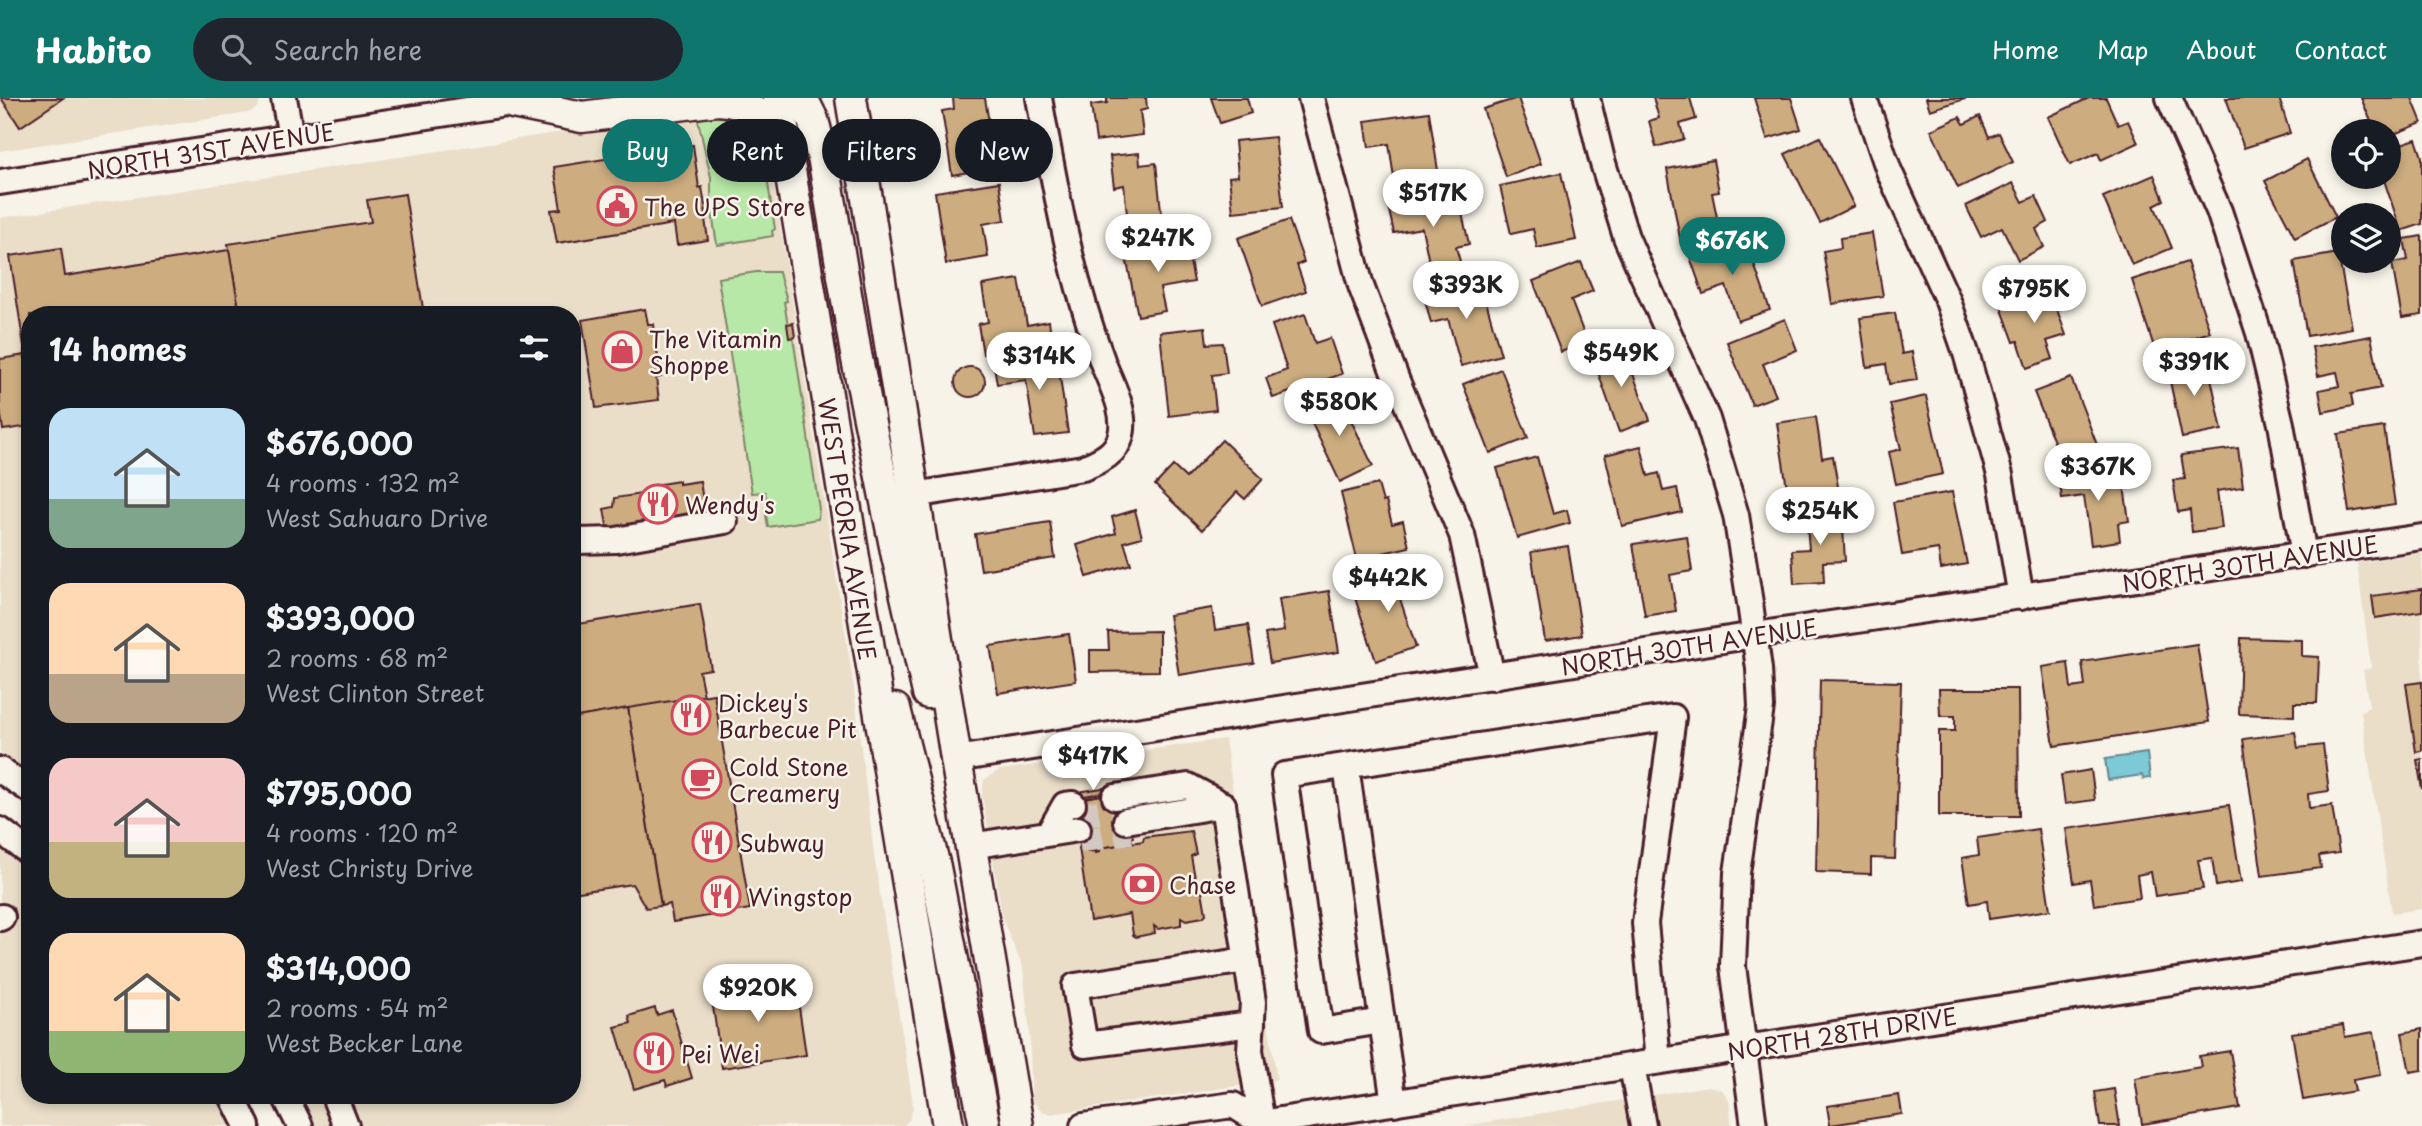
<!DOCTYPE html>
<html lang="en">
<head>
<meta charset="utf-8">
<style>
  :root { --surface:#171b24; --page:#20242c; --text:#f1f3f6; --muted:#9ea1a6; --accent:#0f766e }
  body { margin:0; font-family:"Playpen Sans",sans-serif; background:var(--page); color:var(--text); height:100vh; display:flex; flex-direction:column; font-size:26px; white-space:nowrap }
  * { box-sizing:border-box; margin:0 }
  p { font-size:23px; color:var(--muted) }
  .icon { flex:none; width:38px; height:38px; fill:none; stroke:currentColor; stroke-width:2; stroke-linecap:round; stroke-linejoin:round }
  .map { position:relative; flex:1; overflow:hidden }
  .details { position:absolute; left:21px; top:208px; width:560px; height:798px; display:flex; flex-direction:column; background:var(--surface); border-radius:28px; box-shadow:0 4px 10px #0003 }
  .details>* { flex:none }
  .banner { position:absolute; left:602px; top:21px; width:665px; height:63px; display:flex; gap:14px }
  .tools { position:absolute; left:2331px; top:21px; display:grid; gap:14px }
  .tools a { display:grid; place-items:center; width:70px; height:70px; border-radius:50%; background:var(--surface); box-shadow:0 4px 10px #0003; font-size:35px }
  .price { position:absolute; translate:-50% -60px; padding:0 16px; border-radius:24px; background:#fff; color:#222; font-size:23px; line-height:46px; filter:drop-shadow(0 2px 4px #0008) }
  .price::after { content:''; position:absolute; left:50%; top:42px; width:21px; height:16px; margin-left:-10px; background:inherit; clip-path:polygon(0 0,100% 0,50% 100%) }
  .price.on { background:var(--accent); color:#fff }
  ul { padding:0; list-style:none }
  li { display:flex; align-items:center; gap:21px; height:175px; padding:0 28px }
  li span { display:grid; place-items:center; flex:none; width:196px; height:140px; border-radius:21px; color:#555 }
  li>.icon { margin-inline-start:auto }
  span .icon { width:84px; height:84px; fill:#fffc; stroke-width:1 }
  li b { font-size:30px }
  h2 { display:flex; justify-content:space-between; align-items:center; height:84px; padding:0 28px; font-size:30px }
  .tag { padding:0 24px; border-radius:32px; background:var(--surface); box-shadow:0 4px 10px #0003; font-size:24px; line-height:63px }
  .tag.on { background:var(--accent); color:#fff }
  header { display:flex; align-items:center; gap:42px; box-sizing:border-box; height:98px; padding:0 35px; background:var(--accent); color:#fff }
  header strong { font-size:33px }
  nav { display:flex; gap:38px; margin-inline-start:auto; font-size:24px }
  .search { width:490px; height:63px; background:var(--page); display:flex; align-items:center; gap:18px; box-sizing:border-box; padding:0 24px; border-radius:38px; color:var(--muted); font-size:26px }
  .map>svg:first-child { display:block }
</style>
</head>
<body>
<header>
<strong>Habito</strong>
<div class="search"><svg class="icon" aria-label="search" viewBox="0 0 24 24"><circle cx="10" cy="10" r="6"/><path d="M15 15l6 6"/></svg>Search here</div>
<nav><a>Home</a><a>Map</a><a>About</a><a>Contact</a></nav>
</header>
<div class="map">
<svg width="2422" height="1028" viewBox="0 0 2422 1028">
  <rect width="100%" height="100%" fill="#f7f3e8"/>
  <filter id="ink" filterUnits="userSpaceOnUse"><feTurbulence type="fractalNoise" baseFrequency=".0143" numOctaves="2"/><feDisplacementMap in="SourceGraphic" scale="14" xChannelSelector="R" yChannelSelector="G"/><feConvolveMatrix kernelMatrix="1 2 1 2 8 2 1 2 1" color-interpolation-filters="sRGB"/></filter>
  <g filter="url(#ink)">
    <g fill="#eadec9">
      <path d="M0 0H263L256 11 248 15 0 53Z"/>
      <path d="M713 11 750 22 767 45 853 583 875 764 912 999 913 1010 909 1022 903 1028H316L303 998H572V217H30V673L0 654V120Z"/>
      <path d="M2422 455V811L2392 815 2361 613 2369 609 2363 572 2371 570 2357 465Z"/>
      <path d="M1225 641 1277 982 1051 1016 1040 1012 1032 1002 1029 928 1023 870 1003 823 982 697 984 682 999 672Z"/>
      <path d="M0 749 30 772V998H215L231 1028H0Z"/>
      <path d="M1709 988 1722 992 1729 1002 1732 1028H1464Z"/>
    </g>
    <g fill="#b7e8a7" stroke="#808469" stroke-width="2">
      <path d="M719 16 724 17 727 23 762 47 775 131 772 133 773 138 717 147 711 109V79L697 18Z"/>
      <path d="M756 174H779C781 185 785 193 787 203L784 204 790 239H793L819 411 818 421 768 429 765 411 768 410 765 394 752 395 718 180Z"/>
    </g>
    <path fill="#7bcad7" stroke="#678692" stroke-width="2" d="M2147 655 2150 680 2143 681 2142 677 2108 682 2105 661Z"/>
    <g fill="#cdad80" stroke="#4a1f2b" stroke-width="2">
      <path d="M1 0H63L20 29Z"/>
      <path d="M953 0H985L996 69 952 77 942 13 954 11Z"/>
      <path d="M1107 0H1146L1147 11 1140 13 1143 37 1096 43 1091 7 1107 5Z"/>
      <path d="M1211 0H1247L1251 15 1220 25Z"/>
      <path d="M1518 0 1541 66 1506 79 1483 11Z"/>
      <path d="M1653 0H1690L1696 21 1680 26 1684 41 1656 49 1649 23 1659 20Z"/>
      <path d="M1754 0H1791L1801 31 1767 41Z"/>
      <path d="M1926 0H1968L1930 12Z"/>
      <path d="M2089 0H2106L2118 27 2128 23 2138 45 2101 62 2098 55 2070 67 2048 19Z"/>
      <path d="M2226 0H2279L2290 35 2244 50Z"/>
      <path d="M2361 0H2412L2422 25 2389 38V33H2375Z"/>
      <path d="M1429 14 1440 86 1396 93 1389 46 1369 49 1365 23Z"/>
      <path d="M1980 18 1989 39 1999 35 2013 64 1958 90 1931 32 1960 19 1964 26Z"/>
      <path d="M1275 39 1283 109 1233 114 1229 79 1238 78 1235 43Z"/>
      <path d="M1820 39 1854 108 1820 125 1785 56Z"/>
      <path d="M2416 41 2422 59V126L2401 133 2383 79H2389V50Z"/>
      <path d="M693 47 699 90 702 89 707 121H705L708 142 677 147 674 126 557 145 551 112 561 111 554 69Z"/>
      <path d="M1139 55 1140 67 1156 65 1162 122 1128 126 1124 87 1114 89 1110 58Z"/>
      <path d="M2307 61 2336 119 2295 140 2265 83Z"/>
      <path d="M1713 62 1719 94 1712 95 1721 139 1681 146 1667 71Z"/>
      <path d="M1561 75 1576 142 1537 150 1533 131 1511 136 1500 88Z"/>
      <path d="M2154 77 2164 102 2154 107 2172 150 2132 167 2103 99Z"/>
      <path d="M999 84 1005 122 983 126 988 159 946 166 935 94Z"/>
      <path d="M2013 85 2023 104 2036 98 2048 124 2036 131 2044 149 2018 162 2002 129 1981 139 1966 108Z"/>
      <path d="M405 96 424 217H240L228 146 371 124 367 102Z"/>
      <path d="M1442 97 1446 115 1461 111 1469 146 1456 149 1461 167 1431 174 1422 130 1394 135 1388 108Z"/>
      <path d="M1289 122 1304 164 1297 167 1306 193 1262 208 1238 140Z"/>
      <path d="M1872 135 1883 198 1832 206 1823 153 1841 150 1840 140Z"/>
      <path d="M2422 138V217L2402 220 2392 165 2408 162 2404 141Z"/>
      <path d="M1745 140 1770 212 1738 223 1726 188 1703 196 1690 159Z"/>
      <path d="M1186 142 1194 184 1160 190 1165 213 1138 218 1125 154Z"/>
      <path d="M61 150 65 178 229 152 240 217H30V287L10 158Z"/>
      <path d="M2338 155 2352 230 2307 238 2294 163Z"/>
      <path d="M1581 164 1593 193 1571 202 1587 244 1561 254 1533 183Z"/>
      <path d="M2187 164 2210 234 2155 252 2132 182Z"/>
      <path d="M1019 181 1027 227 1049 223 1052 244 983 256 978 226 988 224 982 187Z"/>
      <path d="M1480 182 1501 257 1461 268 1448 221 1431 225 1424 198Z"/>
      <path d="M2049 189 2066 237 2047 243 2053 261 2027 270 2018 243 2014 244 2000 206Z"/>
      <path d="M645 211 648 226H653L661 279 656 280 659 302 596 310 582 222Z"/>
      <path d="M1895 215 1902 256 1912 254 1917 282 1889 286 1886 266 1867 269 1860 220Z"/>
      <path d="M1305 216 1315 245 1330 240 1342 276 1273 300 1266 280 1287 272 1272 227Z"/>
      <path d="M1785 221 1797 252 1763 266 1776 298 1752 307 1727 244Z"/>
      <path d="M793 225 795 239 789 240 787 226Z"/>
      <path d="M1205 229 1207 246 1223 245 1227 275 1212 277 1216 312 1169 318 1160 234Z"/>
      <path d="M2371 238 2381 290 2351 296 2353 308 2323 314 2319 292 2340 288 2337 274 2318 278 2312 249Z"/>
      <path d="M1623 249 1650 322 1619 334 1593 260Z"/>
      <path d="M25 257 30 287V328L3 332 0 311V261Z"/>
      <path d="M1057 258 1068 335 1035 339 1026 282 997 286 994 267Z"/>
      <path d="M2207 261 2222 332 2182 340 2167 269Z"/>
      <circle cx="970" cy="284" r="15"/>
      <path d="M1501 271 1528 340 1490 355 1463 286Z"/>
      <path d="M2071 280 2099 352 2063 366 2034 294Z"/>
      <path d="M1339 297 1373 368 1340 384 1306 313Z"/>
      <path d="M1926 298 1943 376 1896 386 1889 354 1901 351 1890 306Z"/>
      <path d="M1816 319 1822 360 1833 358 1839 395 1789 403 1777 325Z"/>
      <path d="M2384 329 2395 407 2349 414 2338 336Z"/>
      <path d="M1222 342 1263 381 1245 401 1237 394 1202 432 1155 387 1173 368 1186 380Z"/>
      <path d="M1641 348 1648 378 1659 375 1663 393 1677 390 1682 414 1622 428 1605 357Z"/>
      <path d="M2238 350 2243 389 2217 393 2222 430 2192 434 2190 412 2178 414 2173 382 2185 381 2181 357Z"/>
      <path d="M1537 359 1553 416 1567 412 1570 425 1517 440 1497 370Z"/>
      <path d="M2110 371 2113 390 2124 388 2129 423 2118 425 2120 443 2091 447 2084 398 2062 401 2059 378Z"/>
      <path d="M679 383V386L700 383 706 423 608 433 604 411 614 409 615 400 661 393 660 386Z"/>
      <path d="M1378 386 1383 404 1386 403 1392 426 1403 423 1409 449 1357 461 1341 395Z"/>
      <path d="M1952 394 1967 466 1941 471 1938 451 1902 457 1893 404Z"/>
      <path d="M1135 412 1142 439 1124 444 1131 466 1087 479 1077 447 1116 435 1112 419Z"/>
      <path d="M1842 413 1845 463 1823 464 1824 484 1794 486 1792 452 1809 451 1806 416Z"/>
      <path d="M1050 424 1055 460 981 472 975 436Z"/>
      <path d="M1687 438 1692 473 1670 477 1676 513 1645 518 1633 446Z"/>
      <path d="M1568 448 1582 537 1545 543 1531 454Z"/>
      <path d="M1416 472 1424 493 1400 501 1416 549 1376 563 1353 494Z"/>
      <path d="M2422 491V513L2375 520 2372 498Z"/>
      <path d="M1329 493 1339 554 1270 565 1265 536 1284 533 1279 501Z"/>
      <path d="M700 506 711 571 699 573 704 598 572 620V527Z"/>
      <path d="M1212 510 1215 532 1248 527 1254 565 1179 577 1169 517Z"/>
      <path d="M1159 533V573L1090 574V552H1109L1108 534Z"/>
      <path d="M1069 536 1076 583 998 595 990 548Z"/>
      <path d="M2241 540 2302 542V558L2319 559 2317 605H2294V618L2239 616Z"/>
      <path d="M2197 546 2209 624 2054 648 2042 569 2068 565 2071 590 2085 588 2082 564Z"/>
      <path d="M1820 582 1901 584 1895 761 1871 760V776L1816 774Z"/>
      <path d="M2422 584V653L2416 654 2406 586Z"/>
      <path d="M1939 591H2018L2019 718H1939V633H1955V618H1940Z"/>
      <path d="M714 596 750 811 673 824 670 806 661 808 628 610Z"/>
      <path d="M628 610 661 808 646 810 632 786 572 795V620Z"/>
      <path d="M2295 634 2298 650 2323 647 2329 693 2308 696 2309 710 2332 707 2339 755 2319 758 2321 770 2262 778 2243 641Z"/>
      <path d="M2422 661V691L2417 662Z"/>
      <path d="M2091 672 2095 702 2065 706 2061 677Z"/>
      <path d="M1115 688 1113 693 1073 700 1071 695Z"/>
      <path d="M1113 695 1133 739 1131 740 1133 745 1100 750V754H1088L1087 750 1080 749 1073 702Z"/>
      <path d="M2229 707 2241 784 2216 788 2212 760 2198 762 2203 791 2155 798 2151 774 2137 777 2140 800 2094 807 2090 782 2074 785 2066 731Z"/>
      <path d="M2038 731 2050 812 1989 821 1987 803 1969 806 1962 760 1979 757 1977 740Z"/>
      <path d="M1191 733 1196 756 1191 758 1196 785 1201 787 1206 816 1203 819 1186 822 1181 819V827L1158 831 1154 828 1155 835 1136 839 1133 837 1130 816 1090 823 1079 750H1087L1088 754 1096 753V755L1100 754V750L1143 743 1144 739Z"/>
      <path d="M795 882 806 957 722 970 711 895Z"/>
      <path d="M655 910 657 917 672 912 692 980 667 988 665 982 634 991 615 929 631 925 629 918Z"/>
      <path d="M2343 927 2345 939 2374 934 2381 977 2353 982 2355 993 2303 1002 2292 935Z"/>
      <path d="M2422 931V972L2410 974 2402 935Z"/>
      <path d="M2230 953 2240 1010 2142 1026 2135 980 2201 969 2199 958Z"/>
      <path d="M2114 991 2120 1028H2100L2095 994Z"/>
      <path d="M1899 997 1902 1016 1830 1027 1827 1008Z"/>
    </g>
    <g fill="none" stroke-linecap="round" stroke-linejoin="round">
      <g stroke="#d4c9c2" stroke-width="24" stroke-dasharray="24 12" stroke-linecap="butt">
        <path d="M1075 718 1120 711"/>
        <path d="M1079 743 1131 734"/>
      </g>
      <g stroke="#4a1f2b" stroke-width="30">
        <g id="minor">
          <path d="M284 0 291 39"/>
          <path d="M1311 0 1361 188 1397 283 1462 437 1492 579"/>
          <path d="M1587 0 1602 62 1626 139 1707 321 1736 417 1750 505 1759 571 1761 609 1737 775 1733 868 1754 1028"/>
          <path d="M1864 0 1889 73 1948 203 1966 255 2000 377 2021 499"/>
          <path d="M2169 0 2219 113 2259 235 2281 326 2304 457"/>
          <path d="M0 84 532 2"/>
          <path d="M914 397 1083 370C1099 363 1117 356 1121 337 1127 314 1111 286 1103 265 1071 180 1055 90 1039 0"/>
          <path d="M578 443 616 442 725 423"/>
          <path d="M956 661 1755 537 2422 439"/>
          <path d="M1346 668 1382 923"/>
          <path d="M0 672 30 692"/>
          <path d="M1115 699 1188 688 1223 707"/>
          <path d="M1223 707 1253 904 1250 952 1262 1025"/>
          <path d="M1126 723 1223 707"/>
          <path d="M0 732 30 755"/>
          <path d="M1049 735 1065 707 1073 706"/>
          <path d="M971 748 1078 731"/>
          <path d="M0 820 2 819"/>
          <path d="M1247 862 1075 888 1085 947 1252 926"/>
          <path d="M1632 968 1643 1028"/>
          <path d="M232 998 247 1028"/>
          <path d="M285 998 300 1028"/>
          <path d="M334 998 346 1028"/>
          <path d="M1394 1005 1382 923 1321 933 1284 677 1673 619 1645 825 1658 963"/>
          <path d="M1083 1028 1233 1007 1262 1025 2422 845"/>
        </g>
      </g>
      <g stroke="#4a1f2b" stroke-width="35">
        <g id="major">
          <path d="M778 0 948 1028"/>
          <path d="M802 0 813 22 824 64 856 256 897 458 928 595"/>
          <path d="M851 0 956 661 1018 1028"/>
          <path d="M513 5 582 19 718 2C752 4 767 21 784 49"/>
          <path d="M895 611 935 769 985 1028"/>
        </g>
      </g>
      <use href="#minor" stroke="#f7f3e8" stroke-width="24"/>
      <use href="#major" stroke="#f7f3e8" stroke-width="30"/>
    </g>
  </g>
  <defs>
    <g id="civic-ring" transform="scale(2.0125)"><circle r="9.5" fill="#f7f3e8" stroke="#d1495b" stroke-width="1.5"/><path d="M-.6-6.5H3V-4.5H.6V-3L4-1V1h2V6H-6V1h2V-1L-.6-3ZM-1.2 2.5V6h2.4V2.5Z" fill="#d1495b"/></g>
    <g id="shop-ring" transform="scale(2.0125)"><circle r="9.5" fill="#f7f3e8" stroke="#d1495b" stroke-width="1.5"/><path d="M-5-2.5h2.3a2.7 3.5 0 0 1 5.4 0H5L5.5 6h-11ZM-1.5-2.5h3a1.5 2.3 0 0 0-3 0Z" fill="#d1495b"/></g>
    <g id="restaurant-ring" transform="scale(2.0125)"><circle r="9.5" fill="#f7f3e8" stroke="#d1495b" stroke-width="1.5"/><path d="M-5-6h1v4h1v-4h1v4h1v-4h1v5L-1.5 .5V6h-2V.5L-5-1ZM5-6V6H3V1.5H1.5Q1.5-4 5-6Z" fill="#d1495b"/></g>
    <g id="cafe-ring" transform="scale(2.0125)"><circle r="9.5" fill="#f7f3e8" stroke="#d1495b" stroke-width="1.5"/><path d="M-5.5-4.5H6V0H3Q3 3.5 0 3.5H-2.5Q-5.5 3.5-5.5 0ZM3-3.2v2h1.7v-2ZM-6 4.5H4V6H-6Z" fill="#d1495b"/></g>
    <g id="bank-ring" transform="scale(2.0125)"><circle r="9.5" fill="#f7f3e8" stroke="#d1495b" stroke-width="1.5"/><path d="M-6-4H6V4H-6ZM0-2.3a2.3 2.3 0 1 0 0 4.6a2.3 2.3 0 1 0 0-4.6Z" fill="#d1495b"/></g>
  </defs>
  <g fill-rule="evenodd">
    <use href="#civic-ring" x="617" y="108"/>
    <use href="#shop-ring" x="622" y="253"/>
    <use href="#restaurant-ring" x="658" y="406"/>
    <use href="#restaurant-ring" x="691" y="617"/>
    <use href="#cafe-ring" x="702" y="681"/>
    <use href="#restaurant-ring" x="712" y="744"/>
    <use href="#bank-ring" x="1142" y="786"/>
    <use href="#restaurant-ring" x="721" y="798"/>
    <use href="#restaurant-ring" x="654" y="955"/>
  </g>
  <g text-anchor="middle" dominant-baseline="central" stroke-width="5" stroke-linejoin="round" paint-order="stroke">
    <g font-size="23" fill="#4a1f2b" stroke="#f7f3e8">
      <text transform="translate(211 52) rotate(-9)">NORTH 31ST AVENUE</text>
      <text transform="translate(848 431) rotate(81)">WEST PEORIA AVENUE</text>
      <text transform="translate(2250 465) rotate(-9)">NORTH 30TH AVENUE</text>
      <text transform="translate(1689 548) rotate(-9)">NORTH 30TH AVENUE</text>
      <text transform="translate(1842 935) rotate(-9)">NORTH 28TH DRIVE</text>
    </g>
    <g font-size="23" fill="#4a1f2b" stroke="#f7f3e8" text-anchor="start">
      <text x="644" y="108">The UPS Store</text>
      <text x="649" y="240">The Vitamin<tspan x="649" dy="26">Shoppe</tspan></text>
      <text x="685" y="406">Wendy's</text>
      <text x="718" y="604">Dickey's<tspan x="718" dy="26">Barbecue Pit</tspan></text>
      <text x="729" y="668">Cold Stone<tspan x="729" dy="26">Creamery</tspan></text>
      <text x="739" y="744">Subway</text>
      <text x="1169" y="786">Chase</text>
      <text x="748" y="798">Wingstop</text>
      <text x="681" y="955">Pei Wei</text>
    </g>
  </g>
</svg>
<div class="tools">
<a><svg class="icon" aria-label="locate" viewBox="0 0 24 24"><circle cx="12" cy="12" r="6"/><path d="M12 2v4M12 18v4M2 12h4M18 12h4"/></svg></a>
<a><svg class="icon" aria-label="layers" viewBox="0 0 24 24"><path d="M12 4l9 5-9 5-9-5zM3 14l9 5 9-5"/></svg></a>
</div>
<b class="price" style="left:1433px;top:131px">$517K</b>
<b class="price" style="left:1158px;top:176px">$247K</b>
<b class="price on" style="left:1732px;top:179px">$676K</b>
<b class="price" style="left:1466px;top:223px">$393K</b>
<b class="price" style="left:2034px;top:227px">$795K</b>
<b class="price" style="left:1621px;top:291px">$549K</b>
<b class="price" style="left:1039px;top:294px">$314K</b>
<b class="price" style="left:2194px;top:300px">$391K</b>
<b class="price" style="left:1339px;top:340px">$580K</b>
<b class="price" style="left:2098px;top:405px">$367K</b>
<b class="price" style="left:1820px;top:449px">$254K</b>
<b class="price" style="left:1388px;top:516px">$442K</b>
<b class="price" style="left:1093px;top:694px">$417K</b>
<b class="price" style="left:758px;top:926px">$920K</b>
<div class="banner">
<a class="tag on">Buy</a>
<a class="tag">Rent</a>
<a class="tag">Filters</a>
<a class="tag">New</a>
</div>
<section class="details">
<h2>14 homes<svg class="icon" aria-label="filters" viewBox="0 0 24 24"><path d="M4 7h16M4 17h16"/><circle cx="9" cy="7" r="2"/><circle cx="15" cy="17" r="2"/></svg></h2>
<ul>
<li><span style="background:linear-gradient(#bfe0f5 65%,#7fa58c 0)"><svg class="icon" aria-label="home" viewBox="0 0 24 24"><path d="M3 11l9-7 9 7M6 9v11h12V9"/></svg></span><div><b>$676,000</b><p>4 rooms · 132 m²</p><p>West Sahuaro Drive</p></div></li>
<li><span style="background:linear-gradient(#ffd9b3 65%,#b9a48a 0)"><svg class="icon" aria-label="home" viewBox="0 0 24 24"><path d="M3 11l9-7 9 7M6 9v11h12V9"/></svg></span><div><b>$393,000</b><p>2 rooms · 68 m²</p><p>West Clinton Street</p></div></li>
<li><span style="background:linear-gradient(#f6c9c9 60%,#c2b280 0)"><svg class="icon" aria-label="home" viewBox="0 0 24 24"><path d="M3 11l9-7 9 7M6 9v11h12V9"/></svg></span><div><b>$795,000</b><p>4 rooms · 120 m²</p><p>West Christy Drive</p></div></li>
<li><span style="background:linear-gradient(#ffd9b3 70%,#8fb573 0)"><svg class="icon" aria-label="home" viewBox="0 0 24 24"><path d="M3 11l9-7 9 7M6 9v11h12V9"/></svg></span><div><b>$314,000</b><p>2 rooms · 54 m²</p><p>West Becker Lane</p></div></li>
</ul>
</section>
</div>
</body>
</html>
